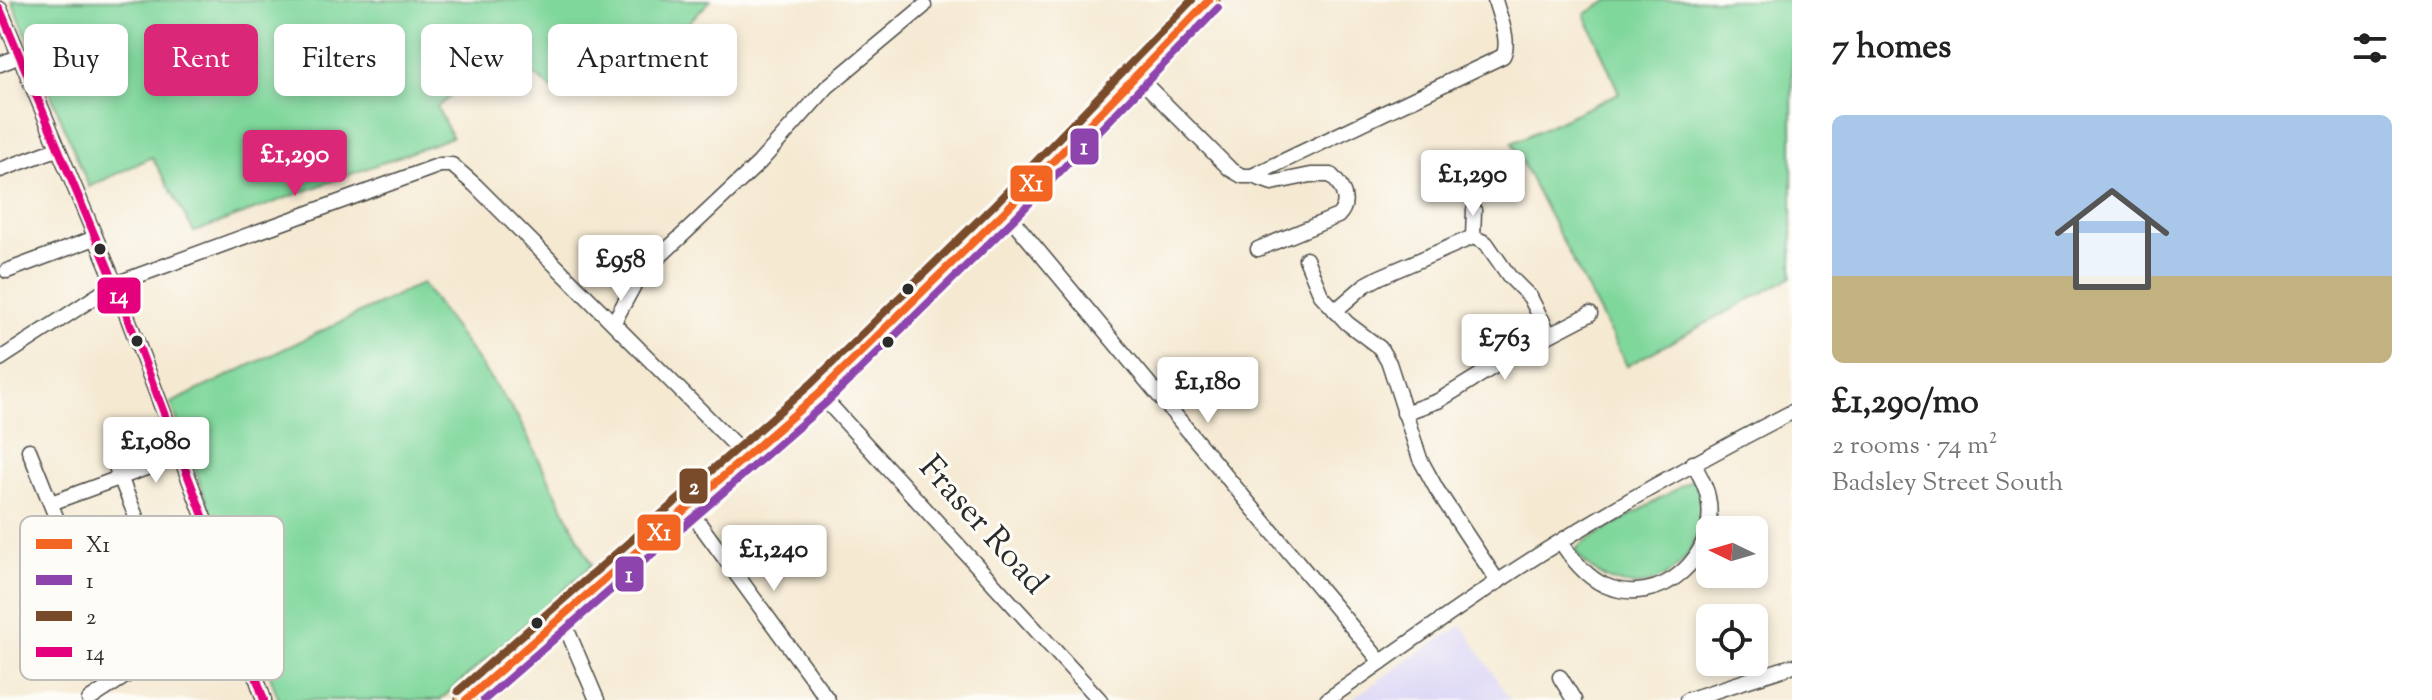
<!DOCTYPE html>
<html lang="en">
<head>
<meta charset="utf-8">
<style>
  :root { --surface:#fff; --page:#f2f2f2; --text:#222; --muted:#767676; --accent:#db2777 }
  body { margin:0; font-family:"Sorts Mill Goudy",serif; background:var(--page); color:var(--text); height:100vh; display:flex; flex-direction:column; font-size:30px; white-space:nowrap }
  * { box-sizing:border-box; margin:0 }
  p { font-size:26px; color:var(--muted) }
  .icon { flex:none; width:44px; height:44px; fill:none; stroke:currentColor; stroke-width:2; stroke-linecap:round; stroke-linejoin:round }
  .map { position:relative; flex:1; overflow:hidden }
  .panel { display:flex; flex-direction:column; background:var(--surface); width:640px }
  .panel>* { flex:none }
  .guide { position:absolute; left:24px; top:24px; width:760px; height:72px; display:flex; gap:16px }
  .needle { width:52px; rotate:275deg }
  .fabs { position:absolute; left:1696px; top:516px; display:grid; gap:16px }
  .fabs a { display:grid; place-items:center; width:72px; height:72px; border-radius:12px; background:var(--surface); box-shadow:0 4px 12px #0003; font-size:40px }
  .price { position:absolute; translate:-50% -68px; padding:0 18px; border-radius:8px; background:#fff; color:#222; font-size:26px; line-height:52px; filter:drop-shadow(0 2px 4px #0008) }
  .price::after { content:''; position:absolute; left:50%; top:48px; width:24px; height:18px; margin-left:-12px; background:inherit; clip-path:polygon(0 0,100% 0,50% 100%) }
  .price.current { background:var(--accent); color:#fff }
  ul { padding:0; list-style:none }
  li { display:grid; align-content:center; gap:16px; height:424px; padding:0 40px }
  li span { display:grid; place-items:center; height:248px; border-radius:12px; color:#555 }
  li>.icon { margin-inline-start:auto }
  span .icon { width:144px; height:144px; fill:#fffc; stroke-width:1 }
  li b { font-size:34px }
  h2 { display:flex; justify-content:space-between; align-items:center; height:96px; padding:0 40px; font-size:34px }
  .tag { padding:0 28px; border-radius:12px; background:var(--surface); box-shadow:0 4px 12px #0003; font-size:28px; line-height:72px }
  .tag.current { background:var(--accent); color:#fff }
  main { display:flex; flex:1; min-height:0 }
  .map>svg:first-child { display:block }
</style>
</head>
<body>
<main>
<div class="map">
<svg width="1792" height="700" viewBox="0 0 1792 700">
  <rect width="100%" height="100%" fill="#fdfcf7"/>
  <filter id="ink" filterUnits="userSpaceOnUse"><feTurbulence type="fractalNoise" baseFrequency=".0125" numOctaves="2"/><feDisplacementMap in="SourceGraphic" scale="16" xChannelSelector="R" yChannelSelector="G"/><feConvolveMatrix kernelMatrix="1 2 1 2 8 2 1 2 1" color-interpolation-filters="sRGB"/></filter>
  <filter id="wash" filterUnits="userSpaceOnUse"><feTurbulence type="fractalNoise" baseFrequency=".006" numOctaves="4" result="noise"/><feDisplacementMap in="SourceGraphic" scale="32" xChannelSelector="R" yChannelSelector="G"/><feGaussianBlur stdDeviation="1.8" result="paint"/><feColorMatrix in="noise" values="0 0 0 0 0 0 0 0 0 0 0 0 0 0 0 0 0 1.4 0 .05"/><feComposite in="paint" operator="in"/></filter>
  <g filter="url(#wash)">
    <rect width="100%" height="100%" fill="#f5e9d2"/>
    <path fill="#dcd6f6" d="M1462 625 1510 700H1350L1411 658Z"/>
    <g fill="#7fd79b" stroke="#558163" stroke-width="2">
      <path d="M12 0H711L660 51 561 97 508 52 437 107 452 137 194 232 152 157 89 187Z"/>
      <path d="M1610 0H1792V277L1627 366 1512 143 1619 93 1585 14Z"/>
      <path d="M422 283 517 416 592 565 440 700H279L171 403Z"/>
      <path d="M1692 480 1695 481C1723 564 1630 626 1575 551L1580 545Z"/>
    </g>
  </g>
  <g filter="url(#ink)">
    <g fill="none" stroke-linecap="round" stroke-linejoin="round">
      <g stroke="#494844" stroke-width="17">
        <g id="street">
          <path d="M0 9 115 284 227 579 233 609 264 700"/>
          <path d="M0 64 20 56"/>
          <path d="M1135 74 1230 169 1242 176H1252L1503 56C1511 41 1499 16 1495 0"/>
          <path d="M0 170 57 149"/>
          <path d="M1252 176 1272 183 1311 175H1331C1343 187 1351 203 1338 216L1258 249"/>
          <path d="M1005 211 1381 662"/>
          <path d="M1473 237 1474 210"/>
          <path d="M1306 259 1321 295 1347 323 1380 348 1389 363 1420 459 1437 490 1498 582"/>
          <path d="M7 271 95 238"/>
          <path d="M1335 311 1365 285 1380 277 1473 237 1486 243 1509 276 1530 297 1549 334"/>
          <path d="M614 322 639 276 759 163 827 87 924 6"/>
          <path d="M0 359 115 284 440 165H452L475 185 748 458"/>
          <path d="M819 393 1100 700"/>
          <path d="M1404 413 1438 401 1519 351 1590 314"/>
          <path d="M29 450 121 679"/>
          <path d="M112 457 159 574"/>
          <path d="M51 503 179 456"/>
          <path d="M688 508 828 700"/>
          <path d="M1561 542C1572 559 1585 576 1604 585 1661 610 1720 555 1708 497 1706 485 1699 474 1693 463"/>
          <path d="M562 618 597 700"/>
          <path d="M1560 677 1574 700"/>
          <path d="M89 700 217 616 233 609"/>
          <path d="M1327 700C1383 661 1440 620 1497 582 1591 519 1691 464 1792 412"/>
          <path d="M1687 700 1792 666"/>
        </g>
      </g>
      <g stroke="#494844" stroke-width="23">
        <path id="primary" d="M466 700 819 393 1005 211 1209 0"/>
      </g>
      <use href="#street" stroke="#fff" stroke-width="14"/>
      <use href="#primary" stroke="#fdbc6f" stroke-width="20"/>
      <g stroke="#fdfcf7" stroke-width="14">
        <path id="bus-1" d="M466 700 819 393 1005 211 1209 0"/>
      </g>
      <g stroke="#fdfcf7" stroke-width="14">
        <path id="bus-2" d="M484 700 827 402 1014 219 1218 8"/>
      </g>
      <g stroke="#fdfcf7" stroke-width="14">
        <path id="bus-3" d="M458 691 811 384 996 203 1192 0"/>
      </g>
      <g stroke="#fdfcf7" stroke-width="14">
        <path id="bus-4" d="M0 9 115 284 227 579 233 609 264 700"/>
      </g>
      <use href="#bus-1" stroke="#f26522" stroke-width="8"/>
      <use href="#bus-2" stroke="#8e44ad" stroke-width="8"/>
      <use href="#bus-3" stroke="#7a4b2a" stroke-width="8"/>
      <use href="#bus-4" stroke="#e5007d" stroke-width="8"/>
    </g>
  </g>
  <g fill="#2b2b2b" stroke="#fdfcf7" stroke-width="3">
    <circle cx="100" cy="249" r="7"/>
    <circle cx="908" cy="289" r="7"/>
    <circle cx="137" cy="341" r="7"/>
    <circle cx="888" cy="342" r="7"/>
    <circle cx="537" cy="623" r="7"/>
  </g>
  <g text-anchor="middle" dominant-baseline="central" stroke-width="6" stroke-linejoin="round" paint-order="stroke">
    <g font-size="34" fill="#2b2b2b" stroke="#fdfcf7">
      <text transform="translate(982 526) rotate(48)">Fraser Road</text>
    </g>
  </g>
  <rect x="20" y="516" width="264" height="164" rx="12" fill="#fdfcf7" stroke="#bebdba" stroke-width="2"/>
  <rect x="36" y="539" width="36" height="10" fill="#f26522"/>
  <rect x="36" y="575" width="36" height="10" fill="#8e44ad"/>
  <rect x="36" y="611" width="36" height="10" fill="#7a4b2a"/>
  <rect x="36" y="647" width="36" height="10" fill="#e5007d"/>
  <g font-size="22" fill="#2b2b2b">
    <text x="86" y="552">X1</text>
    <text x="86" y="588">1</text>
    <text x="86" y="624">2</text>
    <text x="86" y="660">14</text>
  </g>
  <g stroke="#fdfcf7" stroke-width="3">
    <rect x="1069" y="127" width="31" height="39" rx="8" fill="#8e44ad"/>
    <rect x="1009" y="164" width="45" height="39" rx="8" fill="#f26522"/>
    <rect x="96" y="276" width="46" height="39" rx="8" fill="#e5007d"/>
    <rect x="678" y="467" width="31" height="38" rx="8" fill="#7a4b2a"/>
    <rect x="636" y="513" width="46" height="39" rx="8" fill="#f26522"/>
    <rect x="614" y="555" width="31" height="38" rx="8" fill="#8e44ad"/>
  </g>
  <g font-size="22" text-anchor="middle" font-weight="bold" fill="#fff">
    <text x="1084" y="154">1</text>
    <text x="1031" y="191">X1</text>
    <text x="119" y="303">14</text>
    <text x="694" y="494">2</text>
    <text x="659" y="540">X1</text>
    <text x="629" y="582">1</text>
  </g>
</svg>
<div class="fabs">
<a><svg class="needle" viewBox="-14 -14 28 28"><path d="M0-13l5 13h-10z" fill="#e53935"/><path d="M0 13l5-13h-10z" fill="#767676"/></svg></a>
<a><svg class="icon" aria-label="locate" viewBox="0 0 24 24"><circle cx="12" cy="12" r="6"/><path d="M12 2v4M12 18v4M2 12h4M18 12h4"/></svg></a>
</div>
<b class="price current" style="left:295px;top:198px">£1,290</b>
<b class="price" style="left:1473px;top:218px">£1,290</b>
<b class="price" style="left:621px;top:303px">£958</b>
<b class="price" style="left:1505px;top:382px">£763</b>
<b class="price" style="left:1208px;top:425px">£1,180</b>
<b class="price" style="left:156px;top:485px">£1,080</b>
<b class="price" style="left:774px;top:593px">£1,240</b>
<div class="guide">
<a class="tag">Buy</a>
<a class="tag current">Rent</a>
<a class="tag">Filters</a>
<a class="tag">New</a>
<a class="tag">Apartment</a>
</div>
</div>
<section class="panel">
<h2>7 homes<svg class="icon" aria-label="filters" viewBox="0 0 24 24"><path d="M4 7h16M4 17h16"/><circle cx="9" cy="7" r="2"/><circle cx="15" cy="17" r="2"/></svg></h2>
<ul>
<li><span style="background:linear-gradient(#a9c7e8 65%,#c2b280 0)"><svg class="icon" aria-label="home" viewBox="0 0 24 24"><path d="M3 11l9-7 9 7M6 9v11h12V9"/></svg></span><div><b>£1,290/mo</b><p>2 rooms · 74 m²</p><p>Badsley Street South</p></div></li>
</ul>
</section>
</main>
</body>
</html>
